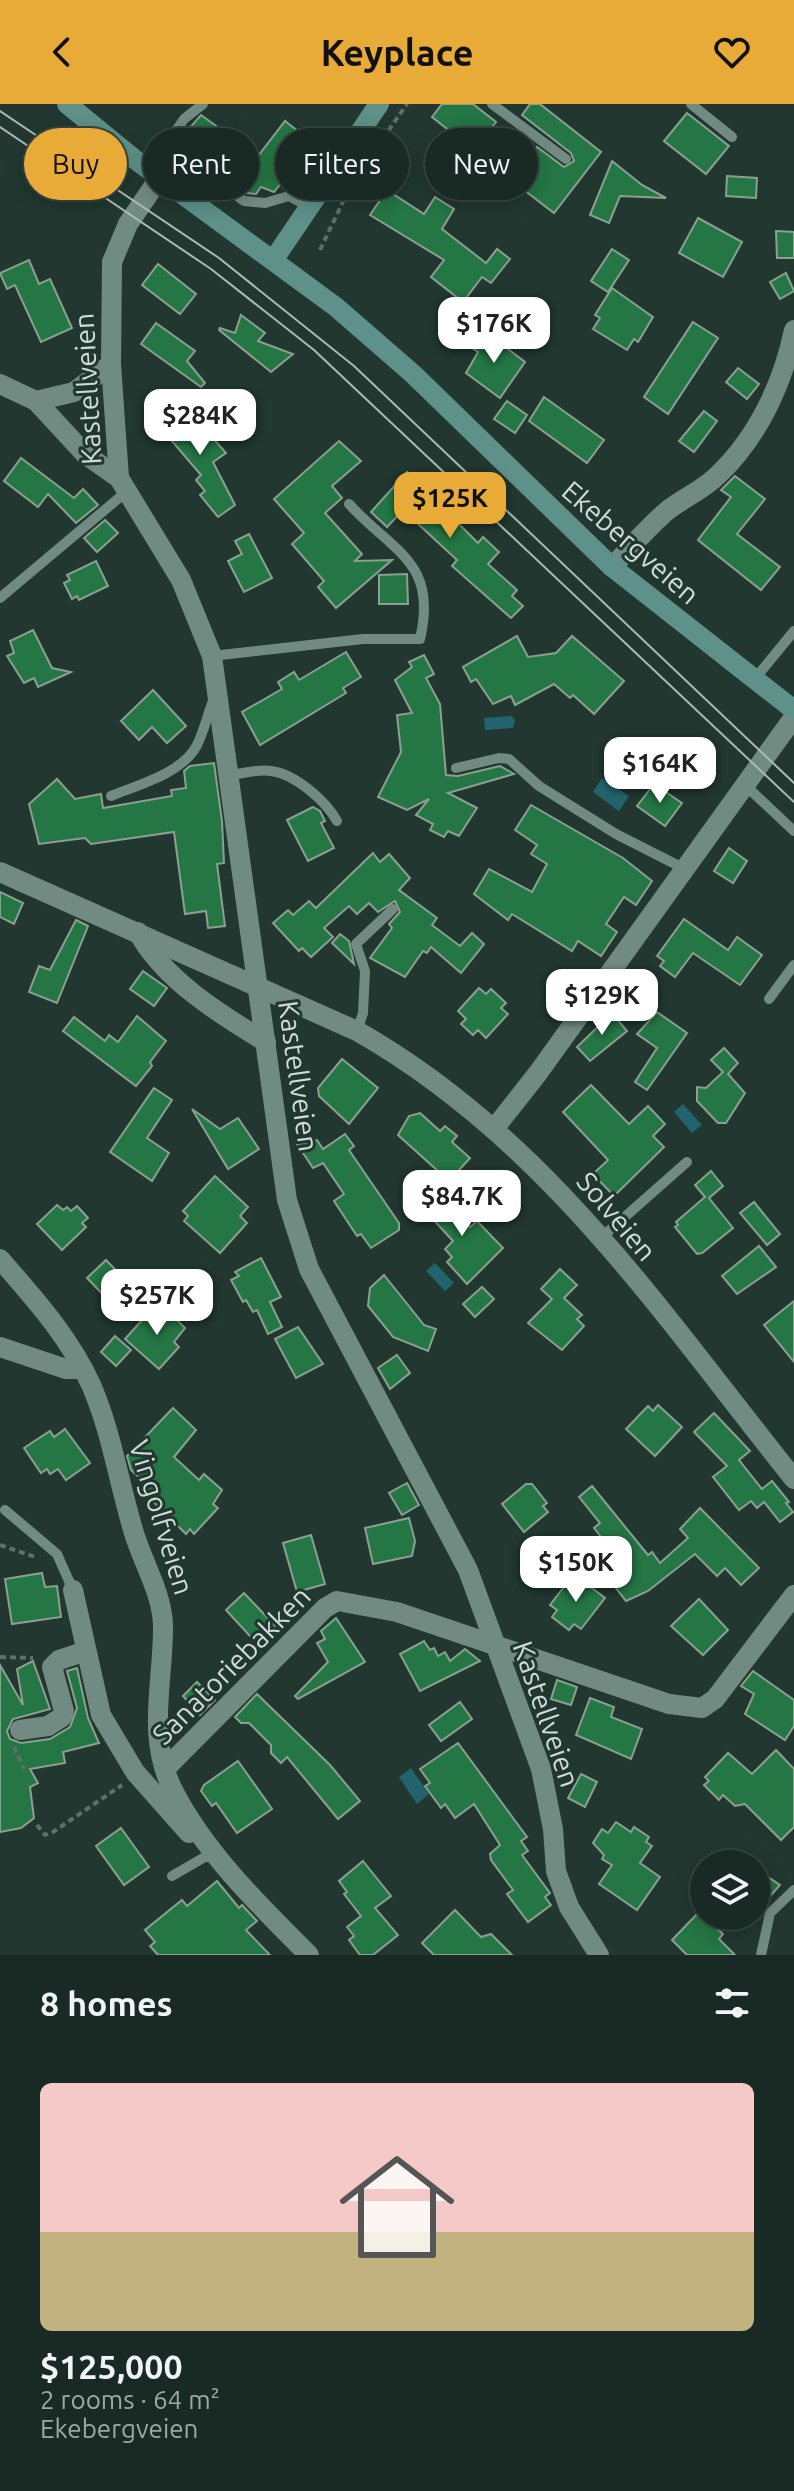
<!DOCTYPE html>
<html lang="en">
<head>
<meta charset="utf-8">
<style>
  :root { --surface:#192924; --page:#22312c; --text:#f1f3f6; --muted:#9fa6a6; --line:#374541; --accent:#e9ab38 }
  body { margin:0; font-family:Ubuntu,sans-serif; background:var(--page); color:var(--text); height:100vh; display:flex; flex-direction:column; font-size:30px; white-space:nowrap }
  * { box-sizing:border-box; margin:0 }
  p { font-size:26px; color:var(--muted) }
  .icon { flex:none; width:44px; height:44px; fill:none; stroke:currentColor; stroke-width:2; stroke-linecap:round; stroke-linejoin:round }
  .map { position:relative; height:1851px; overflow:hidden }
  .drawer { display:flex; flex-direction:column; background:var(--surface); flex:1 }
  .drawer>* { flex:none }
  .guide { position:absolute; left:24px; top:24px; width:746px; height:72px; display:flex; gap:16px }
  .fabs { position:absolute; left:690px; top:1746px; display:grid; gap:16px }
  .fabs a { display:grid; place-items:center; width:80px; height:80px; border-radius:50%; background:var(--surface); box-shadow:0 4px 20px #0003,0 0 0 2px var(--line); font-size:40px }
  .price { position:absolute; translate:-50% -68px; padding:0 18px; border-radius:16px; background:#fff; color:#222; font-size:26px; line-height:52px; filter:drop-shadow(0 2px 4px #0008) }
  .price::after { content:''; position:absolute; left:50%; top:48px; width:24px; height:18px; margin-left:-12px; background:inherit; clip-path:polygon(0 0,100% 0,50% 100%) }
  .price.selected { background:var(--accent); color:#111 }
  ul { padding:0; list-style:none }
  li { display:grid; align-content:center; gap:16px; height:424px; padding:0 40px }
  li+li { border-top:2px solid var(--line) }
  li span { display:grid; place-items:center; height:248px; border-radius:12px; color:#555 }
  li>.icon { margin-inline-start:auto }
  span .icon { width:144px; height:144px; fill:#fffc; stroke-width:1 }
  li b { font-size:34px }
  h2 { display:flex; justify-content:space-between; align-items:center; height:96px; padding:0 40px; font-size:34px }
  .tag { padding:0 28px; border-radius:36px; background:var(--surface); box-shadow:0 4px 20px #0003,0 0 0 2px var(--line); font-size:28px; line-height:72px }
  .tag.selected { background:var(--accent); color:#111 }
  header { display:flex; justify-content:space-between; align-items:center; height:104px; padding:0 40px; background:var(--accent); color:#111; font-size:36px; font-weight:700 }
  .map>svg:first-child { display:block }
</style>
</head>
<body>
<header><svg class="icon" aria-label="back" viewBox="0 0 24 24"><path d="M15 5l-7 7 7 7"/></svg>Keyplace<svg class="icon" aria-label="heart" viewBox="0 0 24 24"><path d="M12 20l-8-8c-3-5 5-10 8-4 3-6 11-1 8 4z"/></svg></header>
<div class="map">
<svg width="794" height="1851" viewBox="0 0 794 1851">
  <rect width="100%" height="100%" fill="#213730"/>
  <g fill="#22646e">
    <path d="M225 307 244 322 234 335 216 320Z"/>
    <path d="M511 612 515 616 513 624 485 626 484 614Z"/>
    <path d="M602 674 629 692 619 707 593 688Z"/>
    <path d="M683 1000 702 1021 692 1029 674 1008Z"/>
    <path d="M435 1159 454 1179 445 1187 426 1167Z"/>
    <path d="M411 1664 429 1690 417 1700 399 1673Z"/>
  </g>
  <g fill="#247644" stroke="#8ca091" stroke-width="2">
    <path d="M442 0H473L496 18 474 46 432 13Z"/>
    <path d="M530 0H540L601 48 554 109 511 76 537 43 564 63 574 57 571 49 522 11Z"/>
    <path d="M687 9 729 42 706 70 664 37Z"/>
    <path d="M201 11 258 52 285 17 313 39 274 88 261 83 256 90 247 89 180 35Z"/>
    <path d="M612 57 642 81 666 94 620 92 609 119 590 111Z"/>
    <path d="M727 72 757 74 756 94 726 92Z"/>
    <path d="M387 86 424 110 435 93 454 105 442 125 486 159 497 145 510 155 491 179 482 173 463 198 431 173 444 156 370 111Z"/>
    <path d="M698 114 742 138 723 173 679 149Z"/>
    <path d="M776 127 794 128V154H777Z"/>
    <path d="M612 145 629 156 608 188 591 177Z"/>
    <path d="M29 156 39 180 50 175 72 224 41 238 15 181 7 185 0 169Z"/>
    <path d="M158 160 196 190 180 210 142 181Z"/>
    <path d="M786 169 794 187 780 195 770 178Z"/>
    <path d="M612 184 653 213 638 238 634 235 627 246 593 225 600 214 595 211Z"/>
    <path d="M241 211 265 229 258 237 293 250 271 268 219 226 220 224 235 229Z"/>
    <path d="M693 218 718 234 668 310 644 293Z"/>
    <path d="M156 219 195 247 187 257 205 279 201 283 141 240Z"/>
    <path d="M479 228 500 239 525 258 500 294 466 269 478 248 469 242Z"/>
    <path d="M738 264 759 280 747 295 726 278Z"/>
    <path d="M544 293 604 336 587 359 529 317Z"/>
    <path d="M507 297 527 311 515 329 494 315Z"/>
    <path d="M185 302 226 349 213 358 235 401 218 413 200 391 205 387 196 376 201 371 160 323Z"/>
    <path d="M704 307 717 317 694 348 679 337Z"/>
    <path d="M339 337 361 357 332 382 342 394 325 409 362 450 355 457 392 456 336 504 318 483 324 477 292 440 304 429 274 395Z"/>
    <path d="M21 354 74 394 83 385 98 401 76 419 48 390 38 403 4 377Z"/>
    <path d="M407 368 478 439 483 433 499 448 488 460 517 486 512 492 523 502 511 514 452 462 457 456 403 406 387 423 371 408Z"/>
    <path d="M735 372 765 395 737 430 780 463 761 486 698 436 731 393 721 386Z"/>
    <path d="M105 416 118 429 97 448 84 434Z"/>
    <path d="M249 430 272 474 244 488 228 457 242 450 235 437Z"/>
    <path d="M96 457 108 482 79 496 77 492 72 495 64 479 70 476 67 471Z"/>
    <path d="M407 470 408 500H379V471Z"/>
    <path d="M33 526 52 564 71 568 38 583 34 574 24 579 7 552 14 549 10 537Z"/>
    <path d="M517 532 528 553 556 549 572 532 624 577 594 610 573 591 570 594 554 580 515 601 511 592 493 600 476 575 471 578 463 563Z"/>
    <path d="M346 548 361 573 343 584 346 589 260 641 242 608 282 585 278 578 294 568 299 576Z"/>
    <path d="M424 551 434 570 426 574 440 600 446 671 458 672 500 662 514 670 448 689 477 704 459 732 448 727 444 733 430 726 433 720 416 711 429 695 407 706 378 693 401 648 397 611 412 609 395 576 412 563 409 558Z"/>
    <path d="M153 586 186 622 167 639 152 623 139 636 121 617Z"/>
    <path d="M214 659 222 717 224 759 217 760 225 822 208 824 206 807 185 810 174 728 91 740 85 734 39 740 29 700 57 675 75 695 101 690 103 704 172 692 171 686 186 684 184 667 190 662Z"/>
    <path d="M654 680 682 699 665 722 637 702Z"/>
    <path d="M531 701 623 754 652 777 636 801 624 793 606 820 617 828 601 852 578 837 572 847 512 810 508 816 474 790 489 765 532 788 547 760 531 750 537 741 515 726Z"/>
    <path d="M313 703 320 707 325 717 321 719 334 744 308 757 287 716Z"/>
    <path d="M729 744 747 757 733 779 714 767Z"/>
    <path d="M373 749 380 758 389 750 410 774 399 786 437 814 432 821 460 842 472 829 484 840 461 869 431 843 427 849 423 847 405 873 370 854 392 824 389 820 400 808 395 797 378 808 369 799 357 810 349 802 324 824 333 833 311 853 302 844 299 847 273 819 288 806 293 811 309 797 316 804Z"/>
    <path d="M0 788 23 799 14 820 0 813Z"/>
    <path d="M684 815 728 846 737 833 762 851 740 881 693 849 675 873 660 862 664 857 657 852Z"/>
    <path d="M76 816 88 822 57 899 29 888 39 862 50 866Z"/>
    <path d="M340 830 349 837 354 860 332 839Z"/>
    <path d="M143 867 167 884 154 902 130 885Z"/>
    <path d="M479 884 486 890 491 885 506 899 501 904 508 910 486 934 478 926 473 931 461 920 466 915 458 907Z"/>
    <path d="M657 908 687 929 647 986 635 978 657 944 637 930Z"/>
    <path d="M612 909 627 927 590 957 577 943Z"/>
    <path d="M137 912 166 937 150 958 152 962 136 982 63 927 74 913 105 937 109 931 118 938Z"/>
    <path d="M724 944 738 959 728 970 745 989 726 1019H718L697 997V983L706 984 723 968 711 956Z"/>
    <path d="M342 955 378 984 349 1020 319 992 318 984Z"/>
    <path d="M591 981 629 1020 648 1002 665 1020 653 1032 664 1043 614 1092 593 1070 608 1056 563 1008Z"/>
    <path d="M154 984 172 996 147 1034 169 1049 152 1077 110 1048Z"/>
    <path d="M192 1005 220 1025 238 1014 259 1045 228 1065Z"/>
    <path d="M420 1009 440 1027 445 1022 457 1032 452 1038 470 1054 449 1077 398 1031 409 1012Z"/>
    <path d="M345 1030 354 1042 349 1046 399 1119V1126L371 1144 361 1130 357 1132 334 1097 344 1090 323 1059 313 1064 297 1040 317 1036 323 1045Z"/>
    <path d="M711 1067 723 1082 709 1094 733 1124 702 1149 697 1150 675 1123 678 1121 676 1118 705 1093 695 1081Z"/>
    <path d="M215 1072 248 1103 240 1112 247 1119 220 1149 184 1117 188 1112 183 1107Z"/>
    <path d="M435 1085 470 1123 477 1117 503 1144 467 1180 447 1158 452 1153 445 1145 453 1137 418 1099Z"/>
    <path d="M754 1098 780 1130 767 1141 740 1109Z"/>
    <path d="M57 1101 63 1106 67 1103 71 1107 77 1102 88 1114 82 1119 86 1123 62 1146 37 1120Z"/>
    <path d="M759 1142 776 1163 737 1190 722 1172Z"/>
    <path d="M261 1154 281 1193 270 1198 282 1223 268 1230 257 1206 253 1208 246 1196 243 1198 231 1176 239 1172 235 1168Z"/>
    <path d="M106 1156 133 1184 114 1202 87 1174Z"/>
    <path d="M560 1165 577 1181 564 1194 582 1211 577 1215 584 1222 562 1246 528 1219 552 1195 541 1185Z"/>
    <path d="M384 1171 424 1221 436 1225 428 1247 393 1233 368 1202 370 1184Z"/>
    <path d="M482 1183 494 1195 475 1213 463 1200Z"/>
    <path d="M794 1197V1258L764 1221Z"/>
    <path d="M153 1204 156 1209 166 1205 185 1224 174 1238 179 1243 159 1265 125 1235Z"/>
    <path d="M298 1223 323 1260 296 1274 275 1235Z"/>
    <path d="M115 1232 131 1246 116 1262 101 1248Z"/>
    <path d="M397 1251 410 1269 390 1285 378 1264Z"/>
    <path d="M658 1301 682 1323 655 1352 626 1325 648 1302 653 1307Z"/>
    <path d="M173 1304 196 1326 174 1353 199 1376 204 1370 222 1386 213 1400 218 1404 194 1430 190 1425 186 1430 139 1384 144 1378 131 1366 127 1352Z"/>
    <path d="M714 1309 750 1347 739 1356 762 1385 772 1377 789 1398 786 1399 793 1408 780 1418 764 1398 757 1404 751 1397 739 1406 713 1373 727 1362 694 1328Z"/>
    <path d="M65 1325 90 1359 66 1376 58 1365 50 1370 47 1365 41 1369 24 1344 50 1327 54 1333Z"/>
    <path d="M407 1379 419 1401 402 1411 389 1389Z"/>
    <path d="M526 1380H532L547 1399 543 1402 548 1408 524 1428 502 1400Z"/>
    <path d="M592 1382 648 1451 652 1448 660 1459 688 1434 680 1425 700 1404 759 1464 741 1481 725 1464 717 1472 695 1450 648 1487 626 1497 612 1479 628 1467 594 1424 600 1419 579 1393Z"/>
    <path d="M409 1414 415 1437 412 1452 373 1460 365 1424Z"/>
    <path d="M311 1431 325 1480 297 1488 283 1439Z"/>
    <path d="M42 1469 45 1483 57 1482 61 1513 12 1520 5 1475Z"/>
    <path d="M570 1475 576 1479 580 1475 605 1494 581 1525 574 1520 569 1526 552 1513 557 1506 550 1501Z"/>
    <path d="M244 1489 279 1526 260 1543 226 1506Z"/>
    <path d="M699 1495 728 1526 703 1551 671 1522Z"/>
    <path d="M336 1514 365 1558 298 1595 295 1592 328 1558 317 1539 325 1535 321 1527Z"/>
    <path d="M424 1537 430 1546 434 1544 438 1552 445 1548 450 1557 465 1545 480 1557 420 1587 400 1550Z"/>
    <path d="M33 1557 50 1605 13 1615 7 1627 10 1635 21 1639 50 1635 70 1623 77 1604 67 1567 77 1564 88 1614 99 1639 63 1648 65 1659 30 1665 38 1679 30 1683 34 1714 21 1724 0 1728V1561L23 1601 17 1565Z"/>
    <path d="M753 1567 794 1596V1622L785 1636 745 1610 754 1590 741 1582Z"/>
    <path d="M557 1576 577 1583 571 1601 551 1595Z"/>
    <path d="M197 1578 215 1596 200 1611 183 1592Z"/>
    <path d="M257 1590 330 1661 360 1697 338 1715 287 1653 281 1659 271 1649V1641L249 1619H241L235 1613Z"/>
    <path d="M590 1594 614 1603 611 1613 642 1625 631 1655 576 1631Z"/>
    <path d="M460 1598 472 1615 441 1637 429 1621Z"/>
    <path d="M458 1639 527 1733 521 1737 528 1747 522 1751 550 1789 545 1793 551 1801 528 1818 507 1790 513 1786 491 1756 490 1750 500 1741 474 1700 455 1714 445 1700 441 1704 425 1682 430 1679 420 1665Z"/>
    <path d="M776 1646 794 1665V1723L781 1736 745 1700 735 1702 723 1691 719 1696 704 1681 709 1677 705 1673 728 1649 752 1670Z"/>
    <path d="M238 1657 272 1705 237 1729 216 1699 212 1702 201 1687 204 1681Z"/>
    <path d="M581 1670 597 1678 585 1703 568 1694Z"/>
    <path d="M616 1718 631 1728 634 1723 649 1733 646 1738 652 1742 640 1759 660 1773 637 1806 599 1780 612 1761 602 1755 604 1751 593 1739 602 1725 608 1729Z"/>
    <path d="M121 1724 149 1763 124 1781 96 1742Z"/>
    <path d="M363 1757 391 1792 375 1804 398 1831 373 1851H360L349 1836 354 1832 347 1823 361 1812 344 1790 347 1788 339 1777Z"/>
    <path d="M756 1765 780 1781 765 1798 756 1790Z"/>
    <path d="M217 1777 239 1804 242 1801 257 1817 246 1826 270 1851H158L150 1842 155 1838 145 1826 182 1796 187 1802Z"/>
    <path d="M455 1806 481 1833 491 1830 512 1851H434L422 1839Z"/>
    <path d="M699 1808 723 1830 719 1835 735 1851H687L672 1836Z"/>
  </g>
  <g fill="none" stroke-linecap="round" stroke-linejoin="round">
    <g stroke="#5d7069" stroke-width="4" stroke-dasharray="6 4" stroke-linecap="butt">
      <path d="M377 43 407 0"/>
      <path d="M320 146 350 83"/>
      <path d="M0 1441 35 1453"/>
      <path d="M0 1553 33 1554"/>
      <path d="M14 1643 24 1665"/>
      <path d="M37 1721 45 1731 53 1728 122 1681"/>
    </g>
    <g stroke="#728b82" stroke-width="10">
      <path d="M203 0 184 15 170 35 177 46 244 97 265 99 289 92 310 103"/>
      <path d="M492 0 566 55"/>
      <path d="M691 0 732 33"/>
      <path d="M352 40 370 53"/>
      <path d="M0 494 126 388"/>
      <path d="M212 552 363 535H420C438 458 394 449 349 400"/>
      <path d="M754 576 794 527"/>
      <path d="M456 664 499 654 509 655 539 682 616 730 685 765"/>
      <path d="M232 671C244 669 258 665 271 667 295 670 325 696 337 717"/>
      <path d="M745 681 794 727"/>
      <path d="M111 692C138 681 183 669 197 641 204 627 208 609 214 594"/>
      <path d="M769 895 794 861"/>
      <path d="M357 927 363 909 365 867 356 840 393 805"/>
      <path d="M602 1133 687 1058"/>
      <path d="M5 1406 57 1450 73 1486"/>
      <path d="M172 1772 203 1754 216 1751"/>
      <path d="M761 1851 770 1809 794 1786"/>
    </g>
    <g stroke="#728b82" stroke-width="20">
      <path d="M160 73 128 120 112 158 111 260 119 374 181 476 212 552 287 1096 309 1165 468 1466 541 1665 553 1725 556 1767 569 1803 599 1851"/>
      <path d="M0 280 36 297 85 350 119 374"/>
      <path d="M36 297 74 288 111 260"/>
      <path d="M612 463C630 444 648 423 668 406 685 393 703 386 718 371 758 333 783 279 794 226"/>
      <path d="M138 828C163 875 221 911 266 938"/>
      <path d="M494 1025 538 969 794 613"/>
      <path d="M0 1155C34 1194 71 1235 92 1283 112 1330 119 1380 134 1429 143 1459 162 1489 163 1521 164 1577 145 1633 174 1688 206 1750 260 1802 309 1851"/>
      <path d="M0 1243 66 1265H83"/>
      <path d="M73 1486 101 1611 135 1668 189 1729"/>
      <path d="M20 1626 48 1622 62 1613 64 1607 52 1563 59 1556 86 1547"/>
      <path d="M165 1665 325 1504 337 1497 397 1508 669 1600 702 1604 715 1595 794 1491"/>
    </g>
    <path stroke="#728b82" stroke-width="20" d="M0 768 357 927C547 1035 661 1209 794 1375"/>
    <g stroke="#5e9189" stroke-width="20">
      <path d="M67 0 133 54 336 203 413 270 612 463 794 606"/>
      <path d="M274 155 379 0"/>
    </g>
    <g stroke="#abbab5" stroke-width="2">
      <path d="M0 7 219 154 354 262 794 679"/>
      <path d="M0 23 211 165 314 246 794 698"/>
    </g>
  </g>
  <g text-anchor="middle" dominant-baseline="central" stroke-width="6" stroke-linejoin="round" paint-order="stroke">
    <g font-size="28" fill="#cfdcd7" stroke="#213730">
      <text transform="translate(87 285) rotate(-93)">Kastellveien</text>
      <text transform="translate(631 438) rotate(41)">Ekebergveien</text>
      <text transform="translate(299 972) rotate(82)">Kastellveien</text>
      <text transform="translate(617 1112) rotate(50)">Solveien</text>
      <text transform="translate(162 1413) rotate(73)">Vingolfveien</text>
      <text transform="translate(231 1561) rotate(-45)">Sanatoriebakken</text>
      <text transform="translate(547 1610) rotate(71)">Kastellveien</text>
    </g>
  </g>
</svg>
<div class="fabs">
<a><svg class="icon" aria-label="layers" viewBox="0 0 24 24"><path d="M12 4l9 5-9 5-9-5zM3 14l9 5 9-5"/></svg></a>
</div>
<b class="price" style="left:494px;top:261px">$176K</b>
<b class="price" style="left:200px;top:353px">$284K</b>
<b class="price selected" style="left:450px;top:436px">$125K</b>
<b class="price" style="left:660px;top:701px">$164K</b>
<b class="price" style="left:602px;top:933px">$129K</b>
<b class="price" style="left:462px;top:1134px">$84.7K</b>
<b class="price" style="left:157px;top:1233px">$257K</b>
<b class="price" style="left:576px;top:1500px">$150K</b>
<div class="guide">
<a class="tag selected">Buy</a>
<a class="tag">Rent</a>
<a class="tag">Filters</a>
<a class="tag">New</a>
</div>
</div>
<section class="drawer">
<h2>8 homes<svg class="icon" aria-label="filters" viewBox="0 0 24 24"><path d="M4 7h16M4 17h16"/><circle cx="9" cy="7" r="2"/><circle cx="15" cy="17" r="2"/></svg></h2>
<ul>
<li><span style="background:linear-gradient(#f6c9c9 60%,#c2b280 0)"><svg class="icon" aria-label="home" viewBox="0 0 24 24"><path d="M3 11l9-7 9 7M6 9v11h12V9"/></svg></span><div><b>$125,000</b><p>2 rooms · 64 m²</p><p>Ekebergveien</p></div></li>
</ul>
</section>
</body>
</html>
